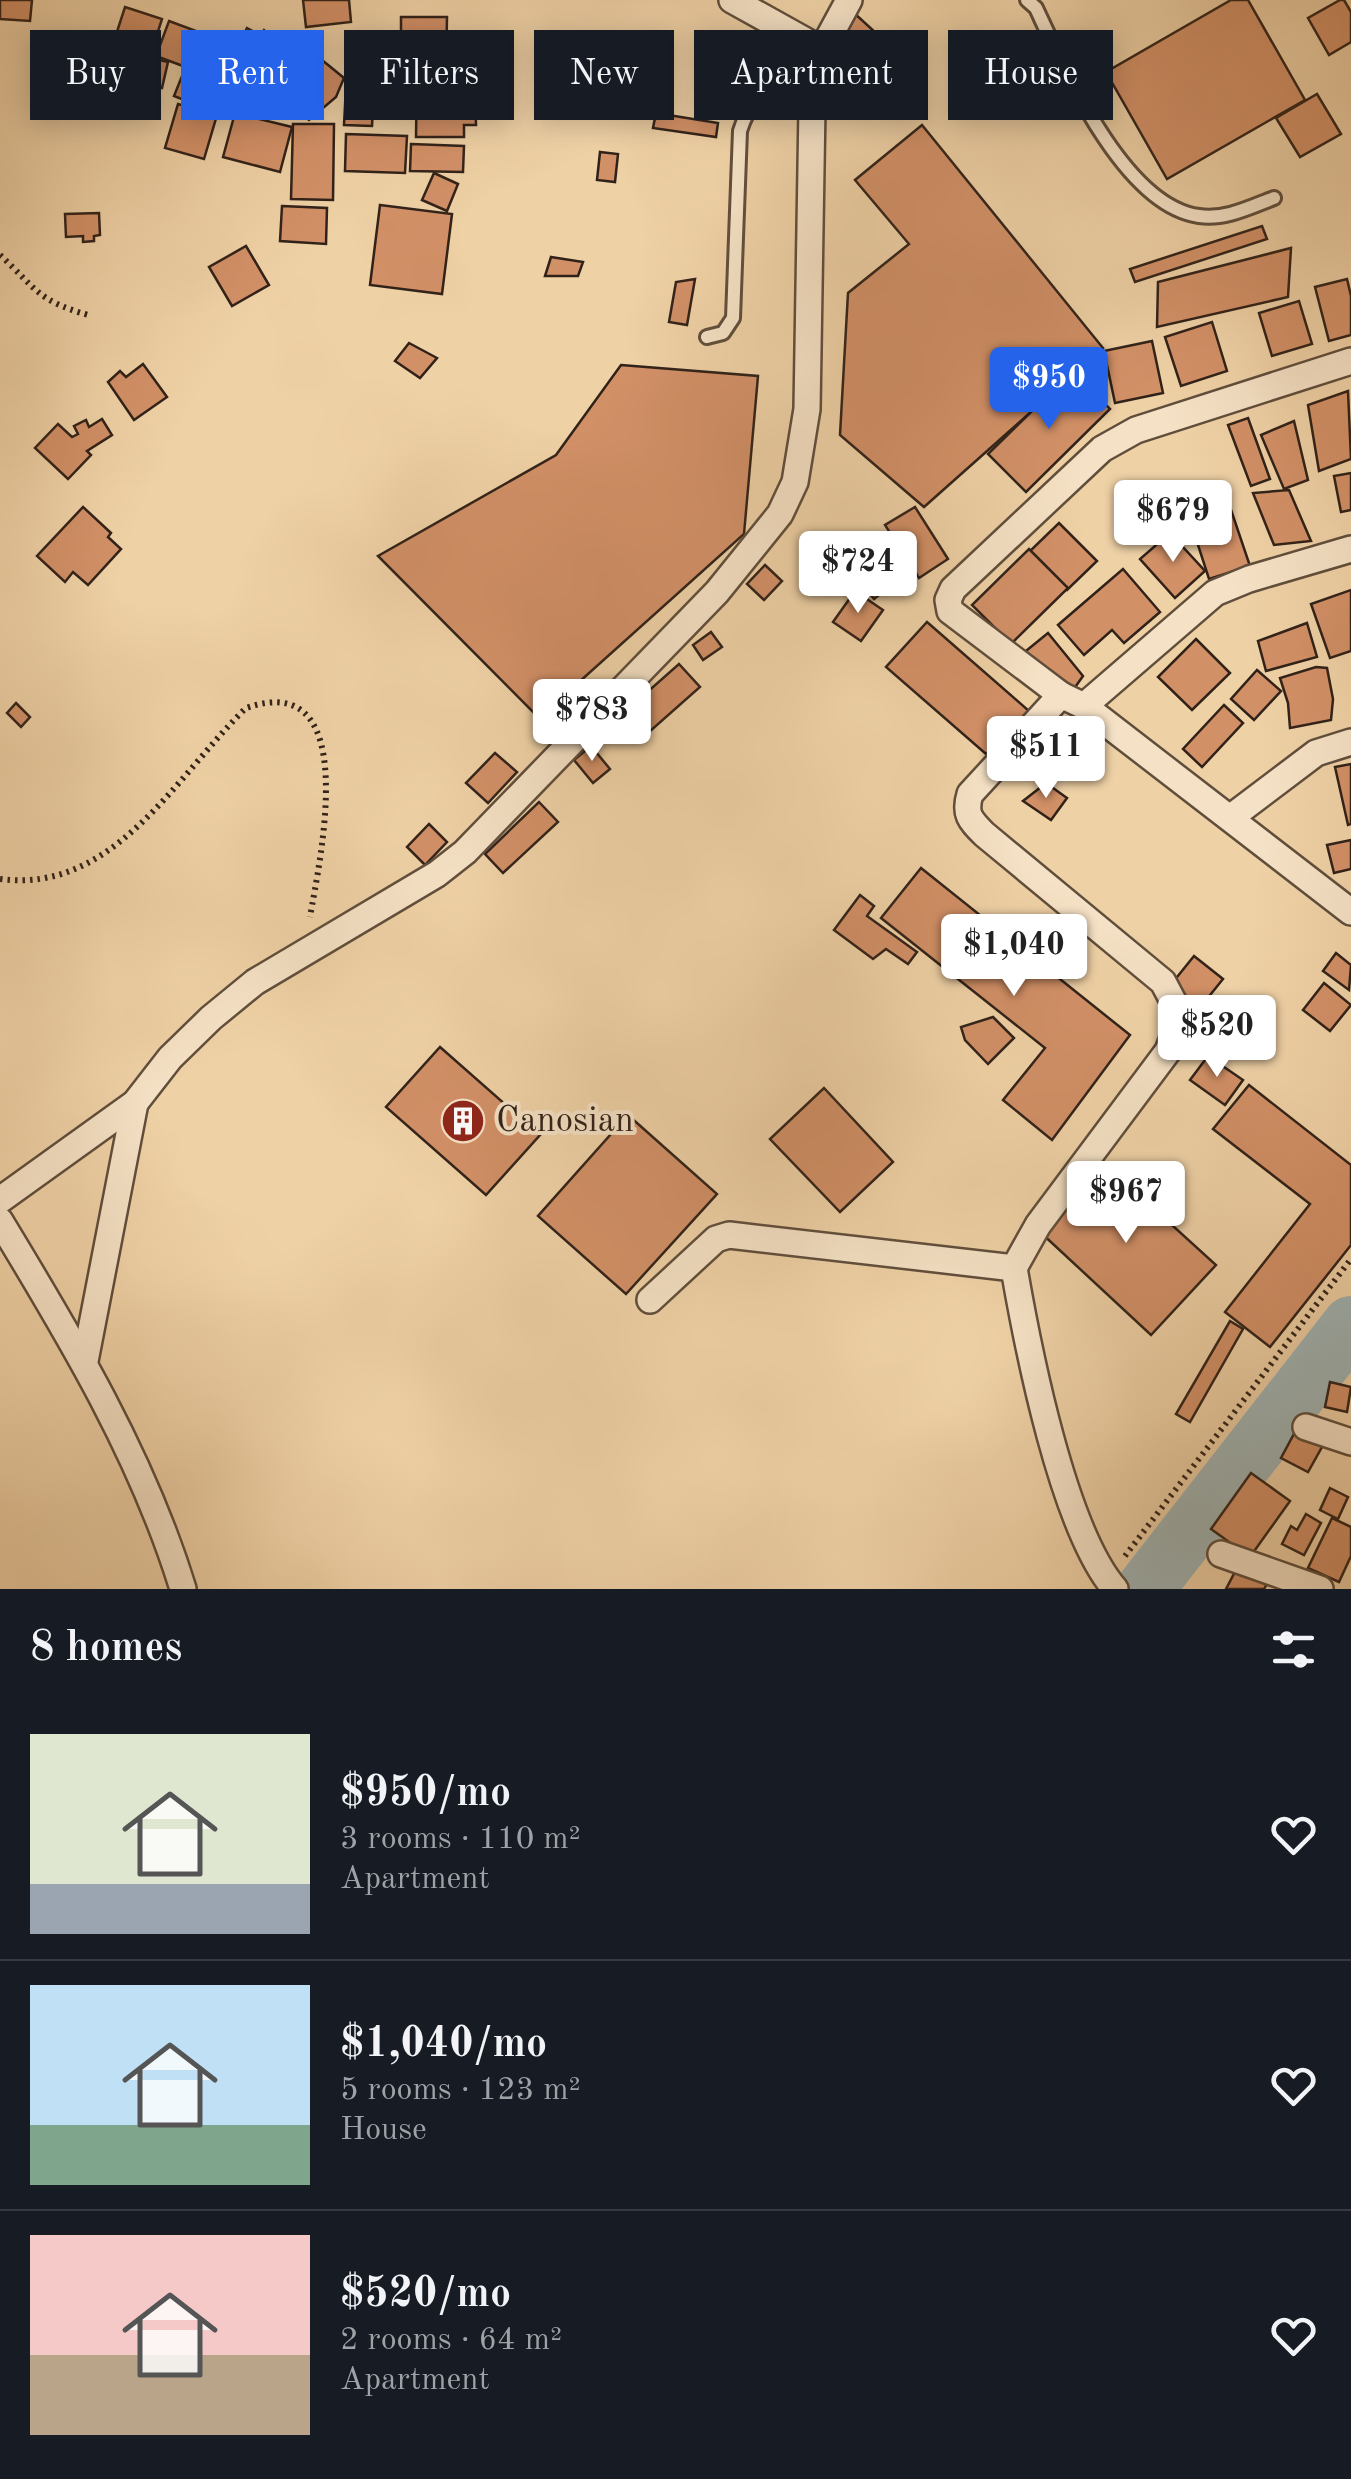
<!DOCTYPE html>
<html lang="en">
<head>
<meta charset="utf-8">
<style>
  :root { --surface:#171b24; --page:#20242c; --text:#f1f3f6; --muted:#9ea1a6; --line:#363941; --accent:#2563eb }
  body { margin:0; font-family:"Old Standard TT",serif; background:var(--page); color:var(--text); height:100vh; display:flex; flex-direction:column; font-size:38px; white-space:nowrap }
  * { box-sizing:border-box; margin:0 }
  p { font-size:32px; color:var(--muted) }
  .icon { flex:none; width:55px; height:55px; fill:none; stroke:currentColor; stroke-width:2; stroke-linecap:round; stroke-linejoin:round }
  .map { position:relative; height:1589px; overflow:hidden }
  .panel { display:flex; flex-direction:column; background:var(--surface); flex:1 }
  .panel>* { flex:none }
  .banner { position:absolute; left:30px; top:30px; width:1292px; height:90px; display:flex; gap:20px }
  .price { position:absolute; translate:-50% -85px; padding:0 22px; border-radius:10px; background:#fff; color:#222; font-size:32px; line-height:65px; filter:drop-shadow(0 2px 5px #0008) }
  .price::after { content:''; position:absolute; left:50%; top:60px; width:30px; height:22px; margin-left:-15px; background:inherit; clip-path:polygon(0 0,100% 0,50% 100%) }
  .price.on { background:var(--accent); color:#fff }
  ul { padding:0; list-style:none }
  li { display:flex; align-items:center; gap:30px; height:250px; padding:0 30px }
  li+li { border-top:2px solid var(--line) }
  li span { display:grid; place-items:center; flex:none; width:280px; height:200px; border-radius:0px; color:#555 }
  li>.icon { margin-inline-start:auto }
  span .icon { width:120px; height:120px; fill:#fffc; stroke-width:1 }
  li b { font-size:42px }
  h2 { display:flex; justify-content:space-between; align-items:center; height:120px; padding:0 30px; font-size:42px }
  .tag { padding:0 35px; border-radius:0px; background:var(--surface); box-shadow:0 5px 25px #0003; font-size:35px; line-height:90px }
  .tag.on { background:var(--accent); color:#fff }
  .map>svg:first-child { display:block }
</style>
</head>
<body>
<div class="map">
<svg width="1351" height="1589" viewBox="0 0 1351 1589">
  <rect width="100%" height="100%" fill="#efd1a6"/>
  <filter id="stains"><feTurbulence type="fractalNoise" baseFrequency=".002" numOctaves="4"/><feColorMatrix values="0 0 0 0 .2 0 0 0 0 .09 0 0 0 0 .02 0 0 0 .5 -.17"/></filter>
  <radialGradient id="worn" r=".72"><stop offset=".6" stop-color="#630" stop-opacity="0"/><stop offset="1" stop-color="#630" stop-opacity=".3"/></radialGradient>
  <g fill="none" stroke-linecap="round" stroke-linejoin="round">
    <path stroke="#a0b4b4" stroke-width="58" d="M1145 1589 1351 1325"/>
  </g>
  <g fill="#d29067" stroke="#312219" stroke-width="2.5">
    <path d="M0 0H32L30 21 0 19Z"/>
    <path d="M303 0H349L351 22 306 27Z"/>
    <path d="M1231 0H1248L1305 100 1167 179 1106 72Z"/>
    <path d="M1340 0H1344L1351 12V42L1329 55 1308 18Z"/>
    <path d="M125 7 162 19 150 56 113 44Z"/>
    <path d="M853 12 876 33 850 62 832 34Z"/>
    <path d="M401 17H447L446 69 408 68V49H401Z"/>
    <path d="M169 21 204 34 200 44 218 50 212 68 193 62 191 69 156 56Z"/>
    <path d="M247 28 260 35 264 30 292 57 272 69 258 65 250 82 226 70Z"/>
    <path d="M93 42 132 56 120 87 82 74Z"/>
    <path d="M306 47 344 78 336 97 309 120 270 91Z"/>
    <path d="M348 48 375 49V61L400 60 401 88H374L372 126 344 125Z"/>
    <path d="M134 54 168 62 162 88 127 80Z"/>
    <path d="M66 60 86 88 73 97 53 69Z"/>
    <path d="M219 69 255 86 242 114 206 97Z"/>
    <path d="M184 71 204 79 194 104 174 96Z"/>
    <path d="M417 72H465V89H475L476 125H464V137H416Z"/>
    <path d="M1317 94 1341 134 1300 157 1276 118Z"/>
    <path d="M178 104 217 115 204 159 165 148Z"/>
    <path d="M235 113 292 127 280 172 223 157Z"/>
    <path d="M656 113 718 123 716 137 653 128Z"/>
    <path d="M293 124H334L333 200 291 199Z"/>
    <path d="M922 125 1103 348 924 507 840 435 848 293 909 244 855 180Z"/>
    <path d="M346 134 407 136 405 173 345 171Z"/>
    <path d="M411 144 464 146 463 172 410 171Z"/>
    <path d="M600 152 618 154 615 182 597 180Z"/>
    <path d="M434 173 458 184 447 211 422 200Z"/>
    <path d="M380 205 452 214 442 294 370 285Z"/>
    <path d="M282 206 327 208 326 244 280 241Z"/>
    <path d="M99 213 100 235 94 236V241L83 242V236L66 237 65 214Z"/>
    <path d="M1262 226 1267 239 1135 282 1130 269Z"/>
    <path d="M246 246 269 285 232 306 209 267Z"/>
    <path d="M1291 248 1288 297 1157 327 1158 282Z"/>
    <path d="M551 257 583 262 578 276H545Z"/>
    <path d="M695 279 687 325 669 322 676 282Z"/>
    <path d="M1347 279 1351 296V335L1329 341 1315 287Z"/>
    <path d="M1299 301 1312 344 1272 356 1259 313Z"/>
    <path d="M1212 322 1227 371 1181 386 1165 337Z"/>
    <path d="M1152 341 1163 393 1115 403 1104 351Z"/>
    <path d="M409 343 437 358 420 378 395 361Z"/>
    <path d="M143 364 167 397 134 420 108 382 120 371 126 377Z"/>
    <path d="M621 365 758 376 744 534 539 718 378 556 556 455Z"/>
    <path d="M1073 371 1110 409 1026 492 988 454Z"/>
    <path d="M1348 391 1351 459 1319 471 1308 405Z"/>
    <path d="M1248 418 1270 479 1251 486 1228 425Z"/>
    <path d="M102 419 112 435 87 451 91 455 68 479 35 448 58 424 72 437 78 434 74 426 86 420 89 427Z"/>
    <path d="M1294 421 1308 480 1284 489 1261 435Z"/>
    <path d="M1351 473V510L1341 512 1334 476Z"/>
    <path d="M1289 490 1311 541 1274 545 1253 493Z"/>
    <path d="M1228 501 1250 566 1209 579 1188 514Z"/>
    <path d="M83 507 111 533 108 537 121 549 88 585 73 572 65 582 37 556Z"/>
    <path d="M915 507 948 559 919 578 885 525Z"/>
    <path d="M1059 523 1097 561 1067 590 1029 552Z"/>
    <path d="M1170 533 1205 571 1175 598 1140 559Z"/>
    <path d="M879 536 907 573 874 599 845 562Z"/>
    <path d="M1029 549 1068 588 1011 644 972 605Z"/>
    <path d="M765 565 782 581 764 600 747 584Z"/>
    <path d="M1123 569 1160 612 1124 643 1112 630 1084 655 1058 625Z"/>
    <path d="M1351 590V651L1330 658 1311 604Z"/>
    <path d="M855 591 883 610 861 641 833 622Z"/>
    <path d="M927 622 1045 725 1025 748 1001 738 986 754 886 667Z"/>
    <path d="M1307 623 1317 657 1266 671 1258 641Z"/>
    <path d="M711 632 722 647 703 660 693 645Z"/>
    <path d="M1048 633 1083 676 1071 693 1021 655Z"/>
    <path d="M1196 639 1230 673 1192 710 1158 677Z"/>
    <path d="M679 664 700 687 640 740 619 717Z"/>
    <path d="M1316 667 1327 668 1333 699 1331 720 1290 728 1288 703 1280 678Z"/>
    <path d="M1257 670 1281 691 1254 720 1231 699Z"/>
    <path d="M16 703 30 717 21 727 7 713Z"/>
    <path d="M1224 705 1243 723 1202 767 1183 749Z"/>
    <path d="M591 746 610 769 593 783 574 760Z"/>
    <path d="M495 753 517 772 488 803 466 783Z"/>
    <path d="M1351 764V824L1348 825 1335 767Z"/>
    <path d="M1046 783 1067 798 1051 820 1023 801Z"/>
    <path d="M539 802 558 822 503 873 485 854Z"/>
    <path d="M429 824 447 842 425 865 407 847Z"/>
    <path d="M1351 840V869L1334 873 1327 845Z"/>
    <path d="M921 868 1130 1035 1052 1140 1003 1100 1045 1048 881 918Z"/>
    <path d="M860 895 874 906 867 916 917 952 908 964 886 949 873 959 834 930Z"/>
    <path d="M1336 953 1351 965 1349 990 1323 971Z"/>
    <path d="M1194 956 1223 979 1198 1010 1169 987Z"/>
    <path d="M1324 983 1351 1005 1330 1031 1303 1010Z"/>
    <path d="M993 1017 1014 1038 988 1064 965 1040 961 1027Z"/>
    <path d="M440 1047 540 1135 486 1195 386 1107Z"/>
    <path d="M1208 1056 1243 1080 1225 1105 1190 1080Z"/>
    <path d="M1249 1085 1351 1165V1245L1270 1347 1225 1312 1310 1204 1213 1129Z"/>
    <path d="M824 1088 893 1162 840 1212 770 1139Z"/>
    <path d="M628 1115 717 1194 626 1294 538 1216Z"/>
    <path d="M1096 1156 1216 1265 1151 1335 1038 1230Z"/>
    <path d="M1230 1321 1243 1329 1190 1422 1176 1414Z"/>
    <path d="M1330 1382 1351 1387 1347 1412 1325 1407Z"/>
    <path d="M1295 1432 1322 1447 1308 1472 1281 1458Z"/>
    <path d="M1251 1473 1290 1501 1250 1557 1211 1529Z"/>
    <path d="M1330 1488 1348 1497 1338 1519 1320 1510Z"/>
    <path d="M1306 1514 1321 1523 1304 1555 1282 1544 1291 1526 1297 1530Z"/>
    <path d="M1332 1518 1351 1527V1556L1339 1582 1308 1568Z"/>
    <path d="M1238 1566 1268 1582 1264 1589H1226Z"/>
  </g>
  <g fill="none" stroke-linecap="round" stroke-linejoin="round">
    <g stroke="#604e3c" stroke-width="18">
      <g id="service">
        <path d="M1027 0 1036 8C1065 70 1124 206 1199 216 1225 220 1250 207 1274 198"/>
        <path d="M707 337 723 333 733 318 740 131C754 87 776 84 816 69"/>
      </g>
    </g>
    <g stroke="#604e3c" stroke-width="30">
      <g id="minor">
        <path d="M732 0 822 50"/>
        <path d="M1061 695 950 611 948 600 953 589 1102 449 1136 430 1351 361"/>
        <path d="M1084 706 1351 912"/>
        <path d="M1230 818 1316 753 1351 742"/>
        <path d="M0 1200 135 1103 170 1058 211 1018 255 982 437 874 465 852 717 592 780 514 795 482 807 409 812 107 822 50 849 0"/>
        <path d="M0 1221C71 1338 143 1458 183 1589"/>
        <path d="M650 1300 716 1239 729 1235 1014 1268"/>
        <path d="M85 1361 135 1103"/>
        <path d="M1306 1427 1351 1442"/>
        <path d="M1221 1554 1320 1589"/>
        <path d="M1115 1589C1063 1529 1028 1349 1014 1268L1038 1225 1168 1051 1181 1016 1163 982 984 834C970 820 964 814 970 794L1061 695 1084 706 1215 593 1249 579 1351 549"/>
      </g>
    </g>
    <g stroke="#312219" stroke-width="6" stroke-dasharray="2.5 5" stroke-linecap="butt">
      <path d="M0 255C37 289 36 300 88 315"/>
      <path d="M0 879C114 894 175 777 246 708 363 667 320 859 310 917"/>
      <path d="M1125 1556 1351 1259"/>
    </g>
    <use href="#service" stroke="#f5e1c5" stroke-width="12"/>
    <use href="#minor" stroke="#f5e1c5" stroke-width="25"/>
  </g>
  <defs>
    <g id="building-disc" transform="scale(2.25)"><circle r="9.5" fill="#8f2418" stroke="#f5e1c5"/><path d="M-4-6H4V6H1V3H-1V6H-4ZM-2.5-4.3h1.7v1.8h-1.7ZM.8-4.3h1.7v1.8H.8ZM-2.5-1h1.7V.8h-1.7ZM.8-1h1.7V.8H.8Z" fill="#fff"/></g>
  </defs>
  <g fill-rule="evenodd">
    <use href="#building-disc" x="463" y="1121"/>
  </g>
  <g text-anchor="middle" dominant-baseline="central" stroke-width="8" stroke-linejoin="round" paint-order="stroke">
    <g font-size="35" fill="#312219" stroke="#f5e1c5" text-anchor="start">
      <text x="496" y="1121">Canosian</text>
    </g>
  </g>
  <rect width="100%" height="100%" filter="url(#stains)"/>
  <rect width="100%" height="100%" fill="url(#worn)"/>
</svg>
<b class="price on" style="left:1049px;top:432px">$950</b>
<b class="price" style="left:1173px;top:565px">$679</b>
<b class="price" style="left:858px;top:616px">$724</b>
<b class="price" style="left:592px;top:764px">$783</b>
<b class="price" style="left:1046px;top:801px">$511</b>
<b class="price" style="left:1014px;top:999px">$1,040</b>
<b class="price" style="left:1217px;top:1080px">$520</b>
<b class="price" style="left:1126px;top:1246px">$967</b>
<div class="banner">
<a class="tag">Buy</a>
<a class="tag on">Rent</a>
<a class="tag">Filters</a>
<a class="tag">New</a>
<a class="tag">Apartment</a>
<a class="tag">House</a>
</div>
</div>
<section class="panel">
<h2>8 homes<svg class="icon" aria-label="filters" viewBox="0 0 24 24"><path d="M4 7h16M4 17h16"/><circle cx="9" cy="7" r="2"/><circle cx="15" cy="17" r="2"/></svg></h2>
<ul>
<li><span style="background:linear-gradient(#dfe7d0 75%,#9aa5b1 0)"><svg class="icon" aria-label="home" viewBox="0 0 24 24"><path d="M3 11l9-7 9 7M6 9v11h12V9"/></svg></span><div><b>$950/mo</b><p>3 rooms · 110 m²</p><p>Apartment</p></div><svg class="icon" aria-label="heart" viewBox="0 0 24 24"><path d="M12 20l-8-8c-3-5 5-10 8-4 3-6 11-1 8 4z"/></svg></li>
<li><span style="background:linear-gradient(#bfe0f5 70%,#7fa58c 0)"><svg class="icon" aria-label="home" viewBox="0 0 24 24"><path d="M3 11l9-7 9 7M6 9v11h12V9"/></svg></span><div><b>$1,040/mo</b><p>5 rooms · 123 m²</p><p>House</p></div><svg class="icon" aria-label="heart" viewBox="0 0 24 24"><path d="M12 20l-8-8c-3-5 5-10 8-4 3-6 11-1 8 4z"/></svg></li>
<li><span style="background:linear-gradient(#f6c9c9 60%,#b9a48a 0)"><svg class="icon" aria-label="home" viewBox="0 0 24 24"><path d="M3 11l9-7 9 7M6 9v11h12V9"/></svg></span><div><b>$520/mo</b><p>2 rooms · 64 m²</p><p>Apartment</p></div><svg class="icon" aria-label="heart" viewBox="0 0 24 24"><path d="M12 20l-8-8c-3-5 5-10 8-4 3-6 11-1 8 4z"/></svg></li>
</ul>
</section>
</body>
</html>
